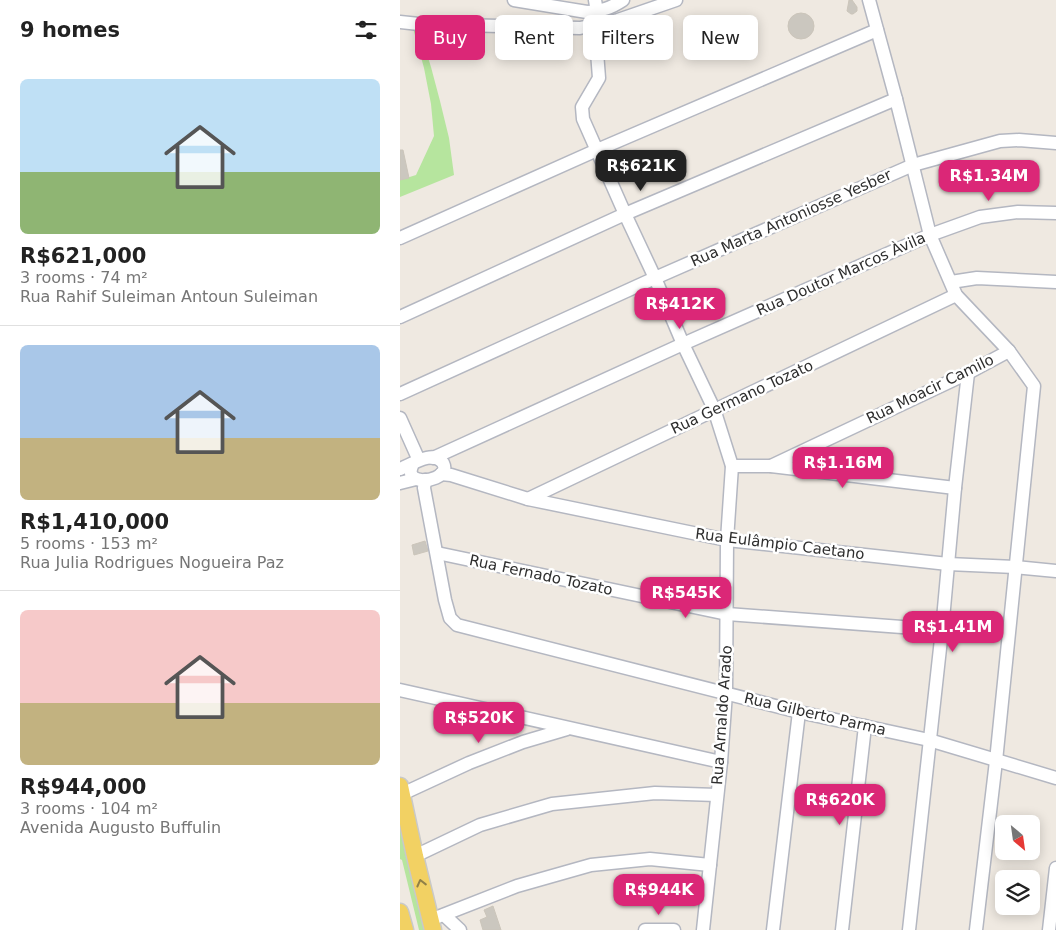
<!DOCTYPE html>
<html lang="en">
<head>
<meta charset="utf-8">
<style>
  :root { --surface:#fff; --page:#f6f6f6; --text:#222; --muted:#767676; --line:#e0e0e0; --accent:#db2777 }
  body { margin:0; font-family:"DejaVu Sans",sans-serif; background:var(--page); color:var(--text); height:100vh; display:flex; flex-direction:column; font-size:19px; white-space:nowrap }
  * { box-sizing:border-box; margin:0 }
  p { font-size:16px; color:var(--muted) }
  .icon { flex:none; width:28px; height:28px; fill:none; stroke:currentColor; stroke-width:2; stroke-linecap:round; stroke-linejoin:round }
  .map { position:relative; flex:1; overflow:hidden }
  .drawer { display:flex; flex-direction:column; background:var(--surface); width:400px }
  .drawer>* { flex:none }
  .guide { position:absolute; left:15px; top:15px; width:475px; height:45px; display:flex; gap:10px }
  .needle { width:32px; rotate:151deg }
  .buttons { position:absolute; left:595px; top:815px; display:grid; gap:10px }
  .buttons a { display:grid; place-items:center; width:45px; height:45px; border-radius:8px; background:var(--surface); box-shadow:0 2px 12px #0003; font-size:25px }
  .price { position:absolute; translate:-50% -42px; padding:0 11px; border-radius:10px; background:var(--accent); color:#fff; font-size:16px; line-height:32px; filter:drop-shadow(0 1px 2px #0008) }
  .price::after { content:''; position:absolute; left:50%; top:30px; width:15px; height:11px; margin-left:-8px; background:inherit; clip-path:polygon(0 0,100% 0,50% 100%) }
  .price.active { background:#222; color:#fff }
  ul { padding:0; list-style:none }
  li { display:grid; align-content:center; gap:10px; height:265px; padding:0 20px }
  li+li { border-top:1px solid var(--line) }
  li span { display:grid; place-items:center; height:155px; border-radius:8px; color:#555 }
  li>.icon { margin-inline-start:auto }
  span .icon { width:90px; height:90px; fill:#fffc; stroke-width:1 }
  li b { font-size:21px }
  h2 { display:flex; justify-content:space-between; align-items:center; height:60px; padding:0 20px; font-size:21px }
  .tag { padding:0 18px; border-radius:8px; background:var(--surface); box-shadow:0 2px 12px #0003; font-size:18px; line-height:45px }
  .tag.active { background:var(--accent); color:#fff }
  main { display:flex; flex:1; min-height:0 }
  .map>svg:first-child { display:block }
</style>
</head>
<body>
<main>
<section class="drawer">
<h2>9 homes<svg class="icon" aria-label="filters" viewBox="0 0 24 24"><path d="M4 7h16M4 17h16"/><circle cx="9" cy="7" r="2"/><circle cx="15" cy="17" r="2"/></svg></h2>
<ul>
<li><span style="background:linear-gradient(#bfe0f5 60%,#8fb573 0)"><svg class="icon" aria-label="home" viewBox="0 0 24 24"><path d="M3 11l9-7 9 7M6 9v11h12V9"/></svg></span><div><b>R$621,000</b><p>3 rooms · 74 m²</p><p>Rua Rahif Suleiman Antoun Suleiman</p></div></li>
<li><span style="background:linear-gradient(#a9c7e8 60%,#c2b280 0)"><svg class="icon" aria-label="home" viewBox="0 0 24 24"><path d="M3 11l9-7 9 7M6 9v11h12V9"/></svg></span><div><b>R$1,410,000</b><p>5 rooms · 153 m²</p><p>Rua Julia Rodrigues Nogueira Paz</p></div></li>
<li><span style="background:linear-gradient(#f6c9c9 60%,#c2b280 0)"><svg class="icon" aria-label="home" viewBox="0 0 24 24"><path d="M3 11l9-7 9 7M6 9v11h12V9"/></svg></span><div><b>R$944,000</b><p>3 rooms · 104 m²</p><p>Avenida Augusto Buffulin</p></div></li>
</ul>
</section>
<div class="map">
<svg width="656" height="930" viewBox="0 0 656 930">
  <rect width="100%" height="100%" fill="#efe9e1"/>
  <g fill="#b6e59e">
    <path d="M13 28 19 29 31 67 40 101 49 138 54 175 0 197V180L16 175 34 136 31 104 24 68Z"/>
    <path d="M0 820 26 930H19L2 860 0 859Z"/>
  </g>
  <g fill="#cbc7bf" stroke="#cbc5ba">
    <path d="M449 0H452L457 7V11L453 14H451L447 11Z"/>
    <circle cx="401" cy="26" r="13"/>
    <path d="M0 150H3L9 178 0 180Z"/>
    <path d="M25 541 28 551 14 555 12 545Z"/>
    <path d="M93 906 101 930H83L80 920 87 917 84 910Z"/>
  </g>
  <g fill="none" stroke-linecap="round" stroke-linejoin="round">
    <g stroke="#b4b7c1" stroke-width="15">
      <g id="minor">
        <path d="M114 0 187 12C202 11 211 8 223 0"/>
        <path d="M195 0 197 12 195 26 199 78 182 107 183 119 225 214 255 278 283 344 314 409 332 466 327 540 326 693 321 762 303 930"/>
        <path d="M469 0 496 99 530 235 556 295 609 351 634 386 596 761 576 930"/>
        <path d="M0 22 19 24 180 28 218 20 276 0"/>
        <path d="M0 238 197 150 477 30"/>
        <path d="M551 282 577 278 656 282"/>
        <path d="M0 317 225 214 496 99"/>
        <path d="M0 394 255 278 513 165 600 141 619 140 656 143"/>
        <path d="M0 418 17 456 20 459"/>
        <path d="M33 458 283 344 530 235 580 217 618 212 656 213"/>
        <path d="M332 466H371L555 488"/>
        <path d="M371 466 568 373 609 351"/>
        <path d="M0 469C11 465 33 449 43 463 44 465 45 467 44 470 40 483 1 486 13 464"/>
        <path d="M41 474 51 475 128 499 327 540 548 564 615 567 656 571"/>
        <path d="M25 480 24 488 45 600 50 618 57 625 399 712 529 740 656 778"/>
        <path d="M0 483 16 479"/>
        <path d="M128 499 556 295"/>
        <path d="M37 553 327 614 542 630"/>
        <path d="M0 690 321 762"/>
        <path d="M2 794 69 763 123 742 167 729"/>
        <path d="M15 856 80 825 152 804 255 793 317 795"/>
        <path d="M44 915 60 930"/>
        <path d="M30 920 117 886 191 865 250 859 310 865"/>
        <path d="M245 930H274"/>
        <path d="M373 930 399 712"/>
        <path d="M442 930 465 726"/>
        <path d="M509 930 542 630 555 488 568 373"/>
        <path d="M649 930 656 868"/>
      </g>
    </g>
    <g stroke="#c9c9c9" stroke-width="19">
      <g id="major">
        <path d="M0 786 15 856 33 930"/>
        <path d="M0 912 5 930"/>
      </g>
    </g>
    <use href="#minor" stroke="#fff" stroke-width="12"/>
    <use href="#major" stroke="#f2d163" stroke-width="16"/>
  </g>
  <defs><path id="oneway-chevron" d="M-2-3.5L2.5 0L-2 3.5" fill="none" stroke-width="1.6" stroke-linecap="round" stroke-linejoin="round" transform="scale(1.25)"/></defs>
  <use stroke="#908048" href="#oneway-chevron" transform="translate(21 883) rotate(-104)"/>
  <g text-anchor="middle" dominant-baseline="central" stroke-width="5" stroke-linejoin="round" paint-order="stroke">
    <g font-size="15" fill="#2e2e2e" stroke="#fff">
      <text transform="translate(391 218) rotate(-24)">Rua Marta Antoniosse Yesber</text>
      <text transform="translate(441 274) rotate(-24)">Rua Doutor Marcos Àvila</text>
      <text transform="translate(530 389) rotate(-26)">Rua Moacir Camilo</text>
      <text transform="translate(342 397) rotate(-25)">Rua Germano Tozato</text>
      <text transform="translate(380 544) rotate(7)">Rua Eulâmpio Caetano</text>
      <text transform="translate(141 575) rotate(12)">Rua Fernado Tozato</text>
      <text transform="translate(415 714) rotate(13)">Rua Gilberto Parma</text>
      <text transform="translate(322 715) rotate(-86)">Rua Arnaldo Arado</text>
    </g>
  </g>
</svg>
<div class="buttons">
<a><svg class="needle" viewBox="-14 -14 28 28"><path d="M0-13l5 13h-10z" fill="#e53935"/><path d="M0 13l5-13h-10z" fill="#767676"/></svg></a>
<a><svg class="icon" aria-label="layers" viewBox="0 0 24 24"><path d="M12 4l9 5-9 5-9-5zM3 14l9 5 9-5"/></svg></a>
</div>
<b class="price active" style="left:241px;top:192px">R$621K</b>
<b class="price" style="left:589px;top:202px">R$1.34M</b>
<b class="price" style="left:280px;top:330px">R$412K</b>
<b class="price" style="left:443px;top:489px">R$1.16M</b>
<b class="price" style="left:286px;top:619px">R$545K</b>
<b class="price" style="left:553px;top:653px">R$1.41M</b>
<b class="price" style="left:79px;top:744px">R$520K</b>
<b class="price" style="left:440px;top:826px">R$620K</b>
<b class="price" style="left:259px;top:916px">R$944K</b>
<div class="guide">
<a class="tag active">Buy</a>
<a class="tag">Rent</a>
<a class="tag">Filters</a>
<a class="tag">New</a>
</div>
</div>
</main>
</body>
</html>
